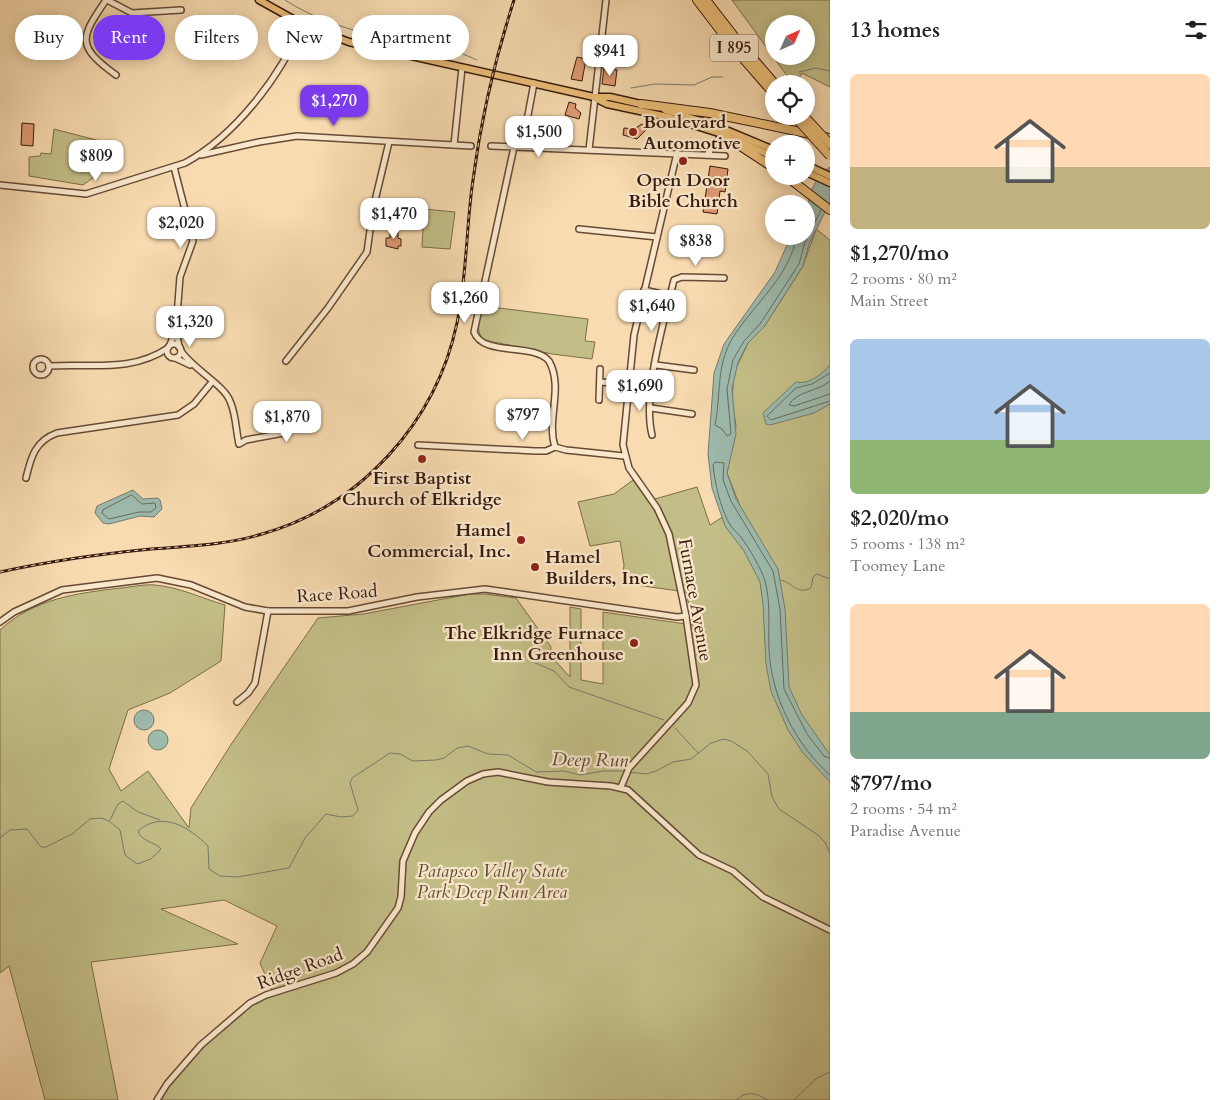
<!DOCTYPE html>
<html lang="en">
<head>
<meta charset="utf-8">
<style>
  :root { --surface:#fff; --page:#f6f6f6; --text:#202124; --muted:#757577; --accent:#7c3aed }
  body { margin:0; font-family:Cardo,serif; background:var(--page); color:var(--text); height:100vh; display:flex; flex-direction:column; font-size:19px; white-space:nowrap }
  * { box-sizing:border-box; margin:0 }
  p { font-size:16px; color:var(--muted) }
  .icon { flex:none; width:28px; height:28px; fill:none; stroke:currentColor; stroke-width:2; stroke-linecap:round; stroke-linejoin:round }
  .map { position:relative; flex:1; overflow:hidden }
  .sheet { display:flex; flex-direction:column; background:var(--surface); width:400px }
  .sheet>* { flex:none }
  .banner { position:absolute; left:15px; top:15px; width:475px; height:45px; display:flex; gap:10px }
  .needle { width:32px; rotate:45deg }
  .tools { position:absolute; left:765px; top:15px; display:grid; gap:10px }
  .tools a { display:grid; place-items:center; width:50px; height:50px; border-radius:50%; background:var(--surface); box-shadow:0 2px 12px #0003; font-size:25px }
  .price { position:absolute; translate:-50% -42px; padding:0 11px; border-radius:10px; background:#fff; color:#222; font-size:16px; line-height:32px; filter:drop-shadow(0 1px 2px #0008) }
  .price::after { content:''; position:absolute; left:50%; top:30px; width:15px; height:11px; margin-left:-8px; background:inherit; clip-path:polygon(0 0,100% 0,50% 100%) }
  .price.active { background:var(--accent); color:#fff }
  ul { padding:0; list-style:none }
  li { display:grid; align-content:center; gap:10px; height:265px; padding:0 20px }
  li span { display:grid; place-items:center; height:155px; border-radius:8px; color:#555 }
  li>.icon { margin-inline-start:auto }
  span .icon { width:90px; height:90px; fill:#fffc; stroke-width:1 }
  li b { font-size:21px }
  h2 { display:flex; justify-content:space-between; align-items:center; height:60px; padding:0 20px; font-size:21px }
  .chip { padding:0 18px; border-radius:22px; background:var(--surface); box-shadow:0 2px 12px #0003; font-size:18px; line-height:45px }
  .chip.active { background:var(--accent); color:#fff }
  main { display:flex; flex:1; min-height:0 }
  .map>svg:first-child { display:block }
</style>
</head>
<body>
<main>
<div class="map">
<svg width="830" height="1100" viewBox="0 0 830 1100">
  <rect width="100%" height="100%" fill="#f8dbb0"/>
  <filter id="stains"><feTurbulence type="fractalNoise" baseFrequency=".004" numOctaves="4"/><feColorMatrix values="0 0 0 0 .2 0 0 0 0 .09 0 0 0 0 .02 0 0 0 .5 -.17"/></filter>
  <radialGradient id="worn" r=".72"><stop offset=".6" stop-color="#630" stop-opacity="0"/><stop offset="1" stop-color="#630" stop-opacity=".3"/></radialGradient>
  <g fill="#c3be87" stroke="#7c6c4a" fill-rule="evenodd">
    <path d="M732 0H830V87L802 73 796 84H793ZM774 24H806V56H774Z"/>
    <path d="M54 129 100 141 104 157V170L83 185 29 176V157L40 156 41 153 51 154Z"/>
    <path d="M424 209 455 212 450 249 422 247Z"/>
    <path d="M816 229 830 240V1100H158C178 1066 217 1028 249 1005 256 1000 265 997 273 993L260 963 277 926 224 900 161 909 238 944 91 962 118 1100H45L9 966 0 973V630C33 599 77 593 121 588 131 587 144 584 155 585 179 587 201 598 225 605L221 661 170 693 128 710 109 769 121 791 148 771 189 828 191 808 232 743 318 618 363 614 470 594H485L516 598 551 647 550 655 570 677V607L581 609V680L603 684V612L693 625 686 592 622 583 624 565 620 541 590 546 578 502 614 494 633 480 648 501 697 487 710 525 740 506 727 473 736 426 732 401 734 373 748 343 764 327 803 266Z"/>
    <path d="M483 306 588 319 585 341 595 342 592 359 552 354 484 340C474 330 480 318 483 306Z"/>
  </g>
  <g fill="#9dbbae" stroke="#747b6e">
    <path d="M830 167V202L809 244 803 266 764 327 748 343 738 362 732 389 736 434 727 473 736 499 778 569 785 609 789 687 802 715 830 755V782L803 753 788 730 771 691 766 664 763 604 760 582 744 551 725 526 712 488 708 454 714 373 724 344 775 272 791 236H806C806 212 807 181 830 167Z"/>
    <path d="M830 365V404L814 413 770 425 766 424 763 413 796 382C809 385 822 374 830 365Z"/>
    <path d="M133 490 143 499 158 498 160 500 162 509 154 517 140 516 109 524 103 523 95 513 97 506Z"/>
    <circle cx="144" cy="720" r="10"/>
    <circle cx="158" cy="740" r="10"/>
  </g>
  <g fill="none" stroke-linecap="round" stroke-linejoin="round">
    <g stroke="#6a6a5e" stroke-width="1">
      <path d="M796 236C792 275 750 308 732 339 716 366 721 396 715 425L722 429 727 436 731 434 727 389 733 360 744 341 760 324 799 264 805 242 821 210"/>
      <path d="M830 373 812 384 796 388 767 416 771 420 830 401"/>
      <path d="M830 381C818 392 796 391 789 405L794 406 830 394"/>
      <path d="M132 495 142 504 155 503 156 508 151 512H139L109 519 102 513 103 510Z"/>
      <path d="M830 758 824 756 807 734 784 689 780 609 773 571 731 501 723 480 724 463 715 462 713 465C715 484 720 506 729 523 732 529 737 532 741 537 749 548 761 568 765 581 771 603 768 626 769 649 771 696 795 744 830 775"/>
    </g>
    <g stroke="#747b6e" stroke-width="1">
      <path d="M285 0C314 19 345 28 378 37 388 40 397 45 408 44"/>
      <path d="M413 45H418"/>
      <path d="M456 51 477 60"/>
      <path d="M799 72 816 68 830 71"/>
      <path d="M631 88 655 84 694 85 712 77H723"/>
      <path d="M781 580C793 583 797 595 811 588L813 577 817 574 830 579"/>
      <path d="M533 662 554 671 569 687 664 720"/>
      <path d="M675 728 699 754"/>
      <path d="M629 772 646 774 656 771 673 762 691 759 711 743 724 739 731 741 747 751 768 774 772 797 779 809 818 835 825 842 830 853"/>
      <path d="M110 820 118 804 123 801 138 812 160 820"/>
      <path d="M0 838 10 830 27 829 41 847H46L72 834 90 819 101 818 109 821 120 830 125 855 137 864 151 859 161 849C154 841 141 842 138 831 162 810 189 827 208 846L209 869 220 876 237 877 289 868 305 838 326 814 341 817 353 816 358 810 350 783 352 778 390 753 400 754 413 761 436 760 444 758 457 748 468 746 488 754 508 755 536 772 564 771 580 775 603 771H625"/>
      <path d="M736 1100C748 1090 755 1093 768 1100"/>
      <path d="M794 1100 817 1078 830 1072"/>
    </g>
  </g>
  <g fill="#df9a73" stroke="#361a0d">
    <path d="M426 30H432L431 35 437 36 436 49 423 47Z"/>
    <path d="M577 57 586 59 582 81 571 79Z"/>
    <path d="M604 68 617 70 615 86 602 84Z"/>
    <path d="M569 102 576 104 575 108 581 113 579 119 565 115Z"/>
    <path d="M22 123 34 124 33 146 21 145Z"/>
    <path d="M642 124 646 130 637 139 623 135 624 128 634 129Z"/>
    <path d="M710 166 728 169 725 192 720 191 717 214 703 212Z"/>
    <path d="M390 230H398V238L401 239V246H398V249L386 246V238H390Z"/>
  </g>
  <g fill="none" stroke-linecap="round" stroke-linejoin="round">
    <g stroke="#664a36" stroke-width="8">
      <g id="minor">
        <path d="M106 0C80 38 76 46 116 75"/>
        <path d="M107 0 132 13 181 10"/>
        <path d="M295 40 305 34 317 31"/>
        <path d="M454 145 462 68"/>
        <path d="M491 146 725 156"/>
        <path d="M514 147 474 332C483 357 533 342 549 361 564 388 546 419 555 447"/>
        <path d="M522 147 534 83"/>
        <path d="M589 150 606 0"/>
        <path d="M201 155 259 142 297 136 471 146"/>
        <path d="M707 155 722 134"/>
        <path d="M0 185 86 194 185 163C235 136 281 76 302 24"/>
        <path d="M579 229 657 237"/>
        <path d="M644 290 670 296"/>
        <path d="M176 329 179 347"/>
        <circle cx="174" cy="351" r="7"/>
        <path d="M170 345 176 329 180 277 193 241 174 167"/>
        <path d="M181 351C193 369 224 385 230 401 236 414 236 431 239 444L246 440 289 432 307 406"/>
        <path d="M175 358 190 365"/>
        <circle cx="41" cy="367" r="8"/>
        <path d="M286 361 328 308 367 252 373 209 389 142"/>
        <path d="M656 365 694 370"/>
        <path d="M49 366C90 363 131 373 168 348"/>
        <path d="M601 382 652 387"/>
        <path d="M599 400 600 369"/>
        <path d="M651 408 692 414"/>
        <path d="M652 435C642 394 664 322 674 280L682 277 724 278"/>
        <path d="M418 445 535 451H546L555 447 566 450 624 456"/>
        <path d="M26 478C31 457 35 441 57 433L178 415 194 404 212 382"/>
        <path d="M0 622 14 612 62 590 157 578 191 585 245 607 268 611H348L417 597 485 589 677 617 686 616"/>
        <path d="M237 702 248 693 255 683 268 611"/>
        <path d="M621 787 629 768 688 703 696 685 686 616 669 534 657 508 629 468 623 445 634 335 677 153"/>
        <path d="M157 1100 167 1084 201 1045 250 1003 266 995 336 973 353 964 367 952 398 908 401 897 403 861 415 833 429 812 441 800 467 781 483 774 498 772 548 782 611 786 628 790 699 855 733 871 763 897 830 930"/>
      </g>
    </g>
    <g stroke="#361a0d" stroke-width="9">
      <g id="major">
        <path d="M259 0 302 24 349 42 594 97H610L645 105"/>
        <path d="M595 98 607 104 668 117 725 135"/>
        <path d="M665 110 714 125 774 150"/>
        <path d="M734 139 774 157"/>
        <path d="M806 165 830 176"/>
        <path d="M806 172 830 183"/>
      </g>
    </g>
    <g stroke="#361a0d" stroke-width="10">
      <g id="highway">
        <path d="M697 0 733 47 774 94"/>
        <path d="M706 0 737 40 775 84"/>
        <path d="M641 104 710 113 830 138"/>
        <path d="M722 134 774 168"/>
        <path d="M786 176 830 210"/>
      </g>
    </g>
    <use href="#minor" stroke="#fae8cc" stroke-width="5"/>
    <use href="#major" stroke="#ecbe78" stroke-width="6"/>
    <use href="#highway" stroke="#ecbe78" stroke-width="8"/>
    <g stroke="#361a0d" stroke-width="3">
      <path id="rail" d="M0 572C50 561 100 554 151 549 189 546 226 545 262 534 361 506 436 422 457 323 467 276 466 227 473 180 481 119 495 59 514 0"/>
    </g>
    <use href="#rail" stroke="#fae8cc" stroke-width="1" stroke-dasharray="4" stroke-linecap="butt"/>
    <g stroke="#361a0d" stroke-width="10" stroke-linecap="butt">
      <g id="highway-bridge">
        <path d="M794 116 830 156"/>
        <path d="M804 116 830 144"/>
      </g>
    </g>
    <use href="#highway-bridge" stroke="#ecbe78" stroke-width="8"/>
  </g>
  <g fill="#8f2418" stroke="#fae8cc" stroke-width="2">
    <circle cx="633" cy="132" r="5"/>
    <circle cx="683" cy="161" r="5"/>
    <circle cx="422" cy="459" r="5"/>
    <circle cx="521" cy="540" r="5"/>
    <circle cx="535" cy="567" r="5"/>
    <circle cx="634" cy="643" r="5"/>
  </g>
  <g text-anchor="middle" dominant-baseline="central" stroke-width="4.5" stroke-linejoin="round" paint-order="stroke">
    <rect fill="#fae8cc" stroke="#715846" stroke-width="1" x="710" y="34.5" width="48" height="27" rx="4"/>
    <g font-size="16" font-weight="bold" fill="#361a0d">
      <text x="734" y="48">I 895</text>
    </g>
    <g font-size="18" font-weight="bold" fill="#361a0d" stroke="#fae8cc" text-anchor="start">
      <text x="643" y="122">Boulevard<tspan x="643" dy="21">Automotive</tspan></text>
      <text x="683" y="180" text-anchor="middle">Open Door<tspan x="683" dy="21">Bible Church</tspan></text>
      <text x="422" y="478" text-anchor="middle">First Baptist<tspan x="422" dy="21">Church of Elkridge</tspan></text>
      <text x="511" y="530" text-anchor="end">Hamel<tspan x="511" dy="21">Commercial, Inc.</tspan></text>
      <text x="545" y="557">Hamel<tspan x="545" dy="21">Builders, Inc.</tspan></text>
      <text x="624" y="633" text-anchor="end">The Elkridge Furnace<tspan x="624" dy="21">Inn Greenhouse</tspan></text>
    </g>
    <g font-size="18" fill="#361a0d" stroke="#fae8cc">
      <text transform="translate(337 594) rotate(-4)">Race Road</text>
      <text transform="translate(695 600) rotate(80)">Furnace Avenue</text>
      <text transform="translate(300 969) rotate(-20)">Ridge Road</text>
    </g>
    <g font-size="18" font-style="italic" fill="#604b32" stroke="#fae8cc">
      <text x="492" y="871">Patapsco Valley State<tspan x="492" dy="21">Park Deep Run Area</tspan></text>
    </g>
    <g font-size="19" font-style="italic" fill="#554a3d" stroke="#fae8cc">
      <text transform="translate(590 760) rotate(1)">Deep Run</text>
    </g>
  </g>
  <rect width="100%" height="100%" filter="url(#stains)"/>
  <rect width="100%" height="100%" fill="url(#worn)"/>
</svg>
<div class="tools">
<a><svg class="needle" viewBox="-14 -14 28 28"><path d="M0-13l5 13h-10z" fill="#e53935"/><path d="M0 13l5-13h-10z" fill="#757577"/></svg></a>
<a><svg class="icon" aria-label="locate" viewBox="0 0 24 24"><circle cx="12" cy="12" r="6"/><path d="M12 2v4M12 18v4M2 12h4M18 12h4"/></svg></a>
<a>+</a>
<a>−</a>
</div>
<b class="price" style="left:610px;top:77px">$941</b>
<b class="price active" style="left:334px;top:127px">$1,270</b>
<b class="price" style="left:539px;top:158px">$1,500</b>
<b class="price" style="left:96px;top:182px">$809</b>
<b class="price" style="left:394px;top:240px">$1,470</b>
<b class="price" style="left:181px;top:249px">$2,020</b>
<b class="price" style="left:696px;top:267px">$838</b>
<b class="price" style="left:465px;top:324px">$1,260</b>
<b class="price" style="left:652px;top:332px">$1,640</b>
<b class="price" style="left:190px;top:348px">$1,320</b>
<b class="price" style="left:640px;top:412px">$1,690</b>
<b class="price" style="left:523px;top:441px">$797</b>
<b class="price" style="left:287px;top:443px">$1,870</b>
<div class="banner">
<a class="chip">Buy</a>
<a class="chip active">Rent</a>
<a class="chip">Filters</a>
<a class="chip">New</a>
<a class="chip">Apartment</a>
</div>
</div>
<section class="sheet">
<h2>13 homes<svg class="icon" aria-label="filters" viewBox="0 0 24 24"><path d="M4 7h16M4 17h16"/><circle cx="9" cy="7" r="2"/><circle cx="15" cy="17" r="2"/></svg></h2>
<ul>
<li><span style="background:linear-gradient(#ffd9b3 60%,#c2b280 0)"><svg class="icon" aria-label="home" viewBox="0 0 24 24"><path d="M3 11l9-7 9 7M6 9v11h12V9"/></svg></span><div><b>$1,270/mo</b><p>2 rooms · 80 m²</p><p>Main Street</p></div></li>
<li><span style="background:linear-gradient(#a9c7e8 65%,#8fb573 0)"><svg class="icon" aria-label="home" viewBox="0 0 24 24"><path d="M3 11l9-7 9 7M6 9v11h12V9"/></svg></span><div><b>$2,020/mo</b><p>5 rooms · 138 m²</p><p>Toomey Lane</p></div></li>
<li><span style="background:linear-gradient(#ffd9b3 70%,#7fa58c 0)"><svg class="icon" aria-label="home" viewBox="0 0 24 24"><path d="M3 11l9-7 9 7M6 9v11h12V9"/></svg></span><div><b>$797/mo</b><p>2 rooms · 54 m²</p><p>Paradise Avenue</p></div></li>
</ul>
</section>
</main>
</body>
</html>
